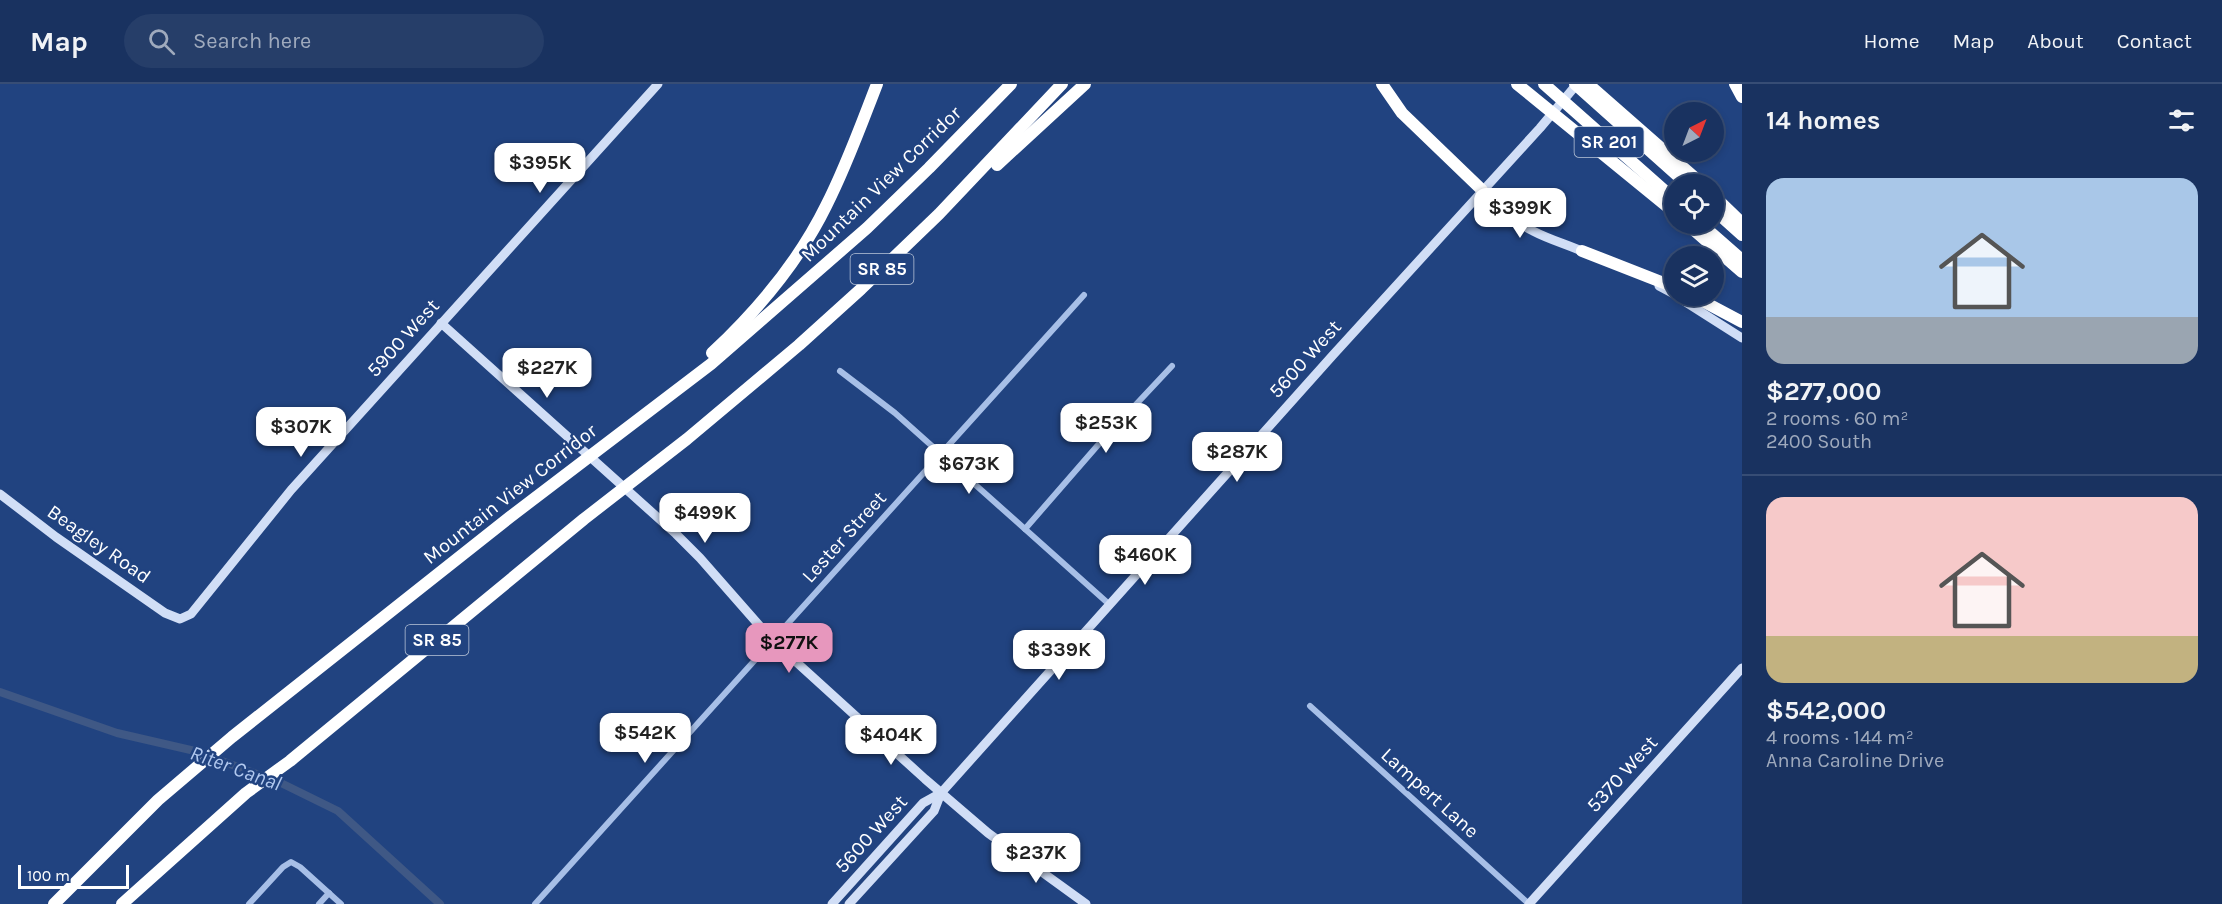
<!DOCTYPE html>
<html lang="en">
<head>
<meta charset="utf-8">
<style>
  :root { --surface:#193260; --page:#263e69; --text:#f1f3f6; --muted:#9faabd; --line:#374d75; --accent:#e797bd }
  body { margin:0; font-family:Karla,sans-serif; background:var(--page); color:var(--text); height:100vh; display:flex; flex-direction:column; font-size:22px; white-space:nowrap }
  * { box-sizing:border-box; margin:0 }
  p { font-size:20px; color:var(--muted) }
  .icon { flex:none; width:33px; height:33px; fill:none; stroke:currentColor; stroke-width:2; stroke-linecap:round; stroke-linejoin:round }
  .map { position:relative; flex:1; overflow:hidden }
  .side { display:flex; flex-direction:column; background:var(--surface); width:480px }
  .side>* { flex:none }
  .needle { width:39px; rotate:42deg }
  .fabs { position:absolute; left:1664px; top:18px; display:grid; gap:12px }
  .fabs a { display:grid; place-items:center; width:60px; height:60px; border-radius:50%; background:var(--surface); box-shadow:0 3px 9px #0003,0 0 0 2px var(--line); font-size:30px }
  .scale { position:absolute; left:18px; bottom:15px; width:111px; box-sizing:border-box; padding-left:6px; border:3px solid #fff; border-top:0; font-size:16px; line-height:21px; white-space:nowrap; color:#fff; -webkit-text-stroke:4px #214380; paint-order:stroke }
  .price { position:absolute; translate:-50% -51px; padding:0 14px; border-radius:12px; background:#fff; color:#222; font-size:20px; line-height:39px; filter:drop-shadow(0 2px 3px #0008) }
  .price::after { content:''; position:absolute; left:50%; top:36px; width:18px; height:14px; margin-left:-9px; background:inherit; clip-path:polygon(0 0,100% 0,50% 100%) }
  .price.on { background:var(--accent); color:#111 }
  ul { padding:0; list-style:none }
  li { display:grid; align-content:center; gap:12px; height:318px; padding:0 24px }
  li+li { border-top:2px solid var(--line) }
  li span { display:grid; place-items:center; height:186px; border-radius:18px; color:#555 }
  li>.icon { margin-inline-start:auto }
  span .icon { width:108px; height:108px; fill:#fffc; stroke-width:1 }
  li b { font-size:26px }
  h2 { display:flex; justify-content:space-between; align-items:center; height:72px; padding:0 24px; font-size:26px }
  header { display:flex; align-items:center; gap:36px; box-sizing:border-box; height:84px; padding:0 30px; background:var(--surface); border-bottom:2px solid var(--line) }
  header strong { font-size:28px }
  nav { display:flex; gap:33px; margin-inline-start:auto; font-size:21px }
  .search { width:420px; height:54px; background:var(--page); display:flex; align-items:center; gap:15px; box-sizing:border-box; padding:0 21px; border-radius:33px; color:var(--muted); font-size:22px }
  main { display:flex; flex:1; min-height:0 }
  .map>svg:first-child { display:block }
</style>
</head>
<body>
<header>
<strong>Map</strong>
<div class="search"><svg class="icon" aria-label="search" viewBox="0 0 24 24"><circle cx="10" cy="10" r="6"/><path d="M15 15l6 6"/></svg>Search here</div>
<nav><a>Home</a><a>Map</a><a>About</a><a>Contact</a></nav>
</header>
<main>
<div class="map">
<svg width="1742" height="820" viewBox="0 0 1742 820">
  <rect width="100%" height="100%" fill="#214380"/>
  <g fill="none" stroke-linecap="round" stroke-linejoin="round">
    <path stroke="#3f5885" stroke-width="8" d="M0 608 117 649 195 667 281 699 338 727 440 820"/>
    <g stroke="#a7bfe7" stroke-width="6">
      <path d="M840 287 895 329 1110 521"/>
      <path d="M1025 445 1098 361 1172 282"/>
      <path d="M1310 622 1529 820"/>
      <path d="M249 820 283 783 291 778 300 783 341 820"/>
      <path d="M319 820 329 809"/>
      <path d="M535 820 1084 211"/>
    </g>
    <g stroke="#d1def6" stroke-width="9">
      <path d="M1482 106C1498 121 1513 137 1533 147 1550 156 1569 161 1586 169"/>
      <path d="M1659 202 1674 210"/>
      <path d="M1676 212 1742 254"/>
      <path d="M441 239 676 450 700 474 772 556 925 695 988 749 1086 820"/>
      <path d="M0 410 56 453 165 529 180 535 191 530 291 406 658 0"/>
      <path d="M832 820 923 719 941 709 1333 271 1540 44 1577 0"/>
      <path d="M849 820 934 727 941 709"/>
      <path d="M1529 820 1742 584"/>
    </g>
    <g stroke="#fff" stroke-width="12">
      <path d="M1382 0 1402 29 1482 106"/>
      <path d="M1517 0 1674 128"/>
      <path d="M1544 0 1674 115"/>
      <path d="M1575 0 1687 100"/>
      <path d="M1588 0 1702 100"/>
      <path d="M1735 0 1742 13"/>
      <path d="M997 81 1085 0"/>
      <path d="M1713 111 1742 139"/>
      <path d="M1713 125 1742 151"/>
      <path d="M1687 140 1742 188"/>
      <path d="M1701 140 1742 176"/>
      <path d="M1582 167 1674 203"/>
      <path d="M1693 212 1742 238"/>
      <path d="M712 269C758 226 798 179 826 122 846 83 861 41 877 0"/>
      <path d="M54 820 158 716 232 653 510 433 711 280 867 144 929 84 1011 0"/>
      <path d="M122 820 246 709 290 677 584 435 687 355 799 261 861 205 939 130 1062 0"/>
    </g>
  </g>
  <g text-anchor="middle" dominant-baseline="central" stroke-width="5" stroke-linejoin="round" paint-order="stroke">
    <g fill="#214380" stroke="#bcc7d9" stroke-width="1.5">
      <rect x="1574.5" y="43" width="69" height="30" rx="4.5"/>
      <rect x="850.5" y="170" width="63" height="30" rx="4.5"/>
      <rect x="405.5" y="541" width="63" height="30" rx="4.5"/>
    </g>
    <g font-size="18" font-weight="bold" fill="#fff">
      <text x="1609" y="58">SR 201</text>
      <text x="882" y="185">SR 85</text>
      <text x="437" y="556">SR 85</text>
    </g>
    <g font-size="20" fill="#fff" stroke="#214380">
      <text transform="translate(881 100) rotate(-44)">Mountain View Corridor</text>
      <text transform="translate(403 254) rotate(-48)">5900 West</text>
      <text transform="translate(1305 275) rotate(-48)">5600 West</text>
      <text transform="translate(510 410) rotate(-38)">Mountain View Corridor</text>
      <text transform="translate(844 453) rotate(-48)">Lester Street</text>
      <text transform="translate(99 460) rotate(35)">Beagley Road</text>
      <text transform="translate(1622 690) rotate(-48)">5370 West</text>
      <text transform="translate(1430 709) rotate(42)">Lampert Lane</text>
      <text transform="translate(871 750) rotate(-48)">5600 West</text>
    </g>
    <g font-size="21" font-style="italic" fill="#b2c9ef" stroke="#214380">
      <text transform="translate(236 684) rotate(20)">Riter Canal</text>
    </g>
  </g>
</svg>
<div class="fabs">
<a><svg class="needle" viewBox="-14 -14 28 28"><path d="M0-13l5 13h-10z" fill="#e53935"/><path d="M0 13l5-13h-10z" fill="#9faabd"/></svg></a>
<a><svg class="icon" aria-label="locate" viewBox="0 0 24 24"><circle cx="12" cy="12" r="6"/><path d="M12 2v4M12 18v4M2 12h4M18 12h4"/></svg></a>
<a><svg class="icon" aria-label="layers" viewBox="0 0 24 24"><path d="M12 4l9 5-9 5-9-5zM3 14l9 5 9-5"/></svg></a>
</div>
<div class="scale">100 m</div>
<b class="price" style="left:540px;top:110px">$395K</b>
<b class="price" style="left:1520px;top:155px">$399K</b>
<b class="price" style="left:547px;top:315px">$227K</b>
<b class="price" style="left:1106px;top:370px">$253K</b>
<b class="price" style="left:301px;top:374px">$307K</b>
<b class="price" style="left:1237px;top:399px">$287K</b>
<b class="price" style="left:969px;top:411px">$673K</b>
<b class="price" style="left:705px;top:460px">$499K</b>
<b class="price" style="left:1145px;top:502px">$460K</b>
<b class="price on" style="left:789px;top:590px">$277K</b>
<b class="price" style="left:1059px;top:597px">$339K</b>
<b class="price" style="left:645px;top:680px">$542K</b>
<b class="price" style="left:891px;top:682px">$404K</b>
<b class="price" style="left:1036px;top:800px">$237K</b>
</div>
<section class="side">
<h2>14 homes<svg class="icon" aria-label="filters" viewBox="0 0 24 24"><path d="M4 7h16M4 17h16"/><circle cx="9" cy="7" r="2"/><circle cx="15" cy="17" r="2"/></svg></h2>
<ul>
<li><span style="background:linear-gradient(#a9c7e8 75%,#9aa5b1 0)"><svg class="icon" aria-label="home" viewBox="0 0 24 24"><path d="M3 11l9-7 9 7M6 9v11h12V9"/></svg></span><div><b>$277,000</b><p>2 rooms · 60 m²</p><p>2400 South</p></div></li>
<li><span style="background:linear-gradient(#f6c9c9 75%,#c2b280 0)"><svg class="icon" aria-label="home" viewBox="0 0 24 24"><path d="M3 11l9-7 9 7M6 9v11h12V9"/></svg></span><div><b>$542,000</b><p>4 rooms · 144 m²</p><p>Anna Caroline Drive</p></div></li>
</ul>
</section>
</main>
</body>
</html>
